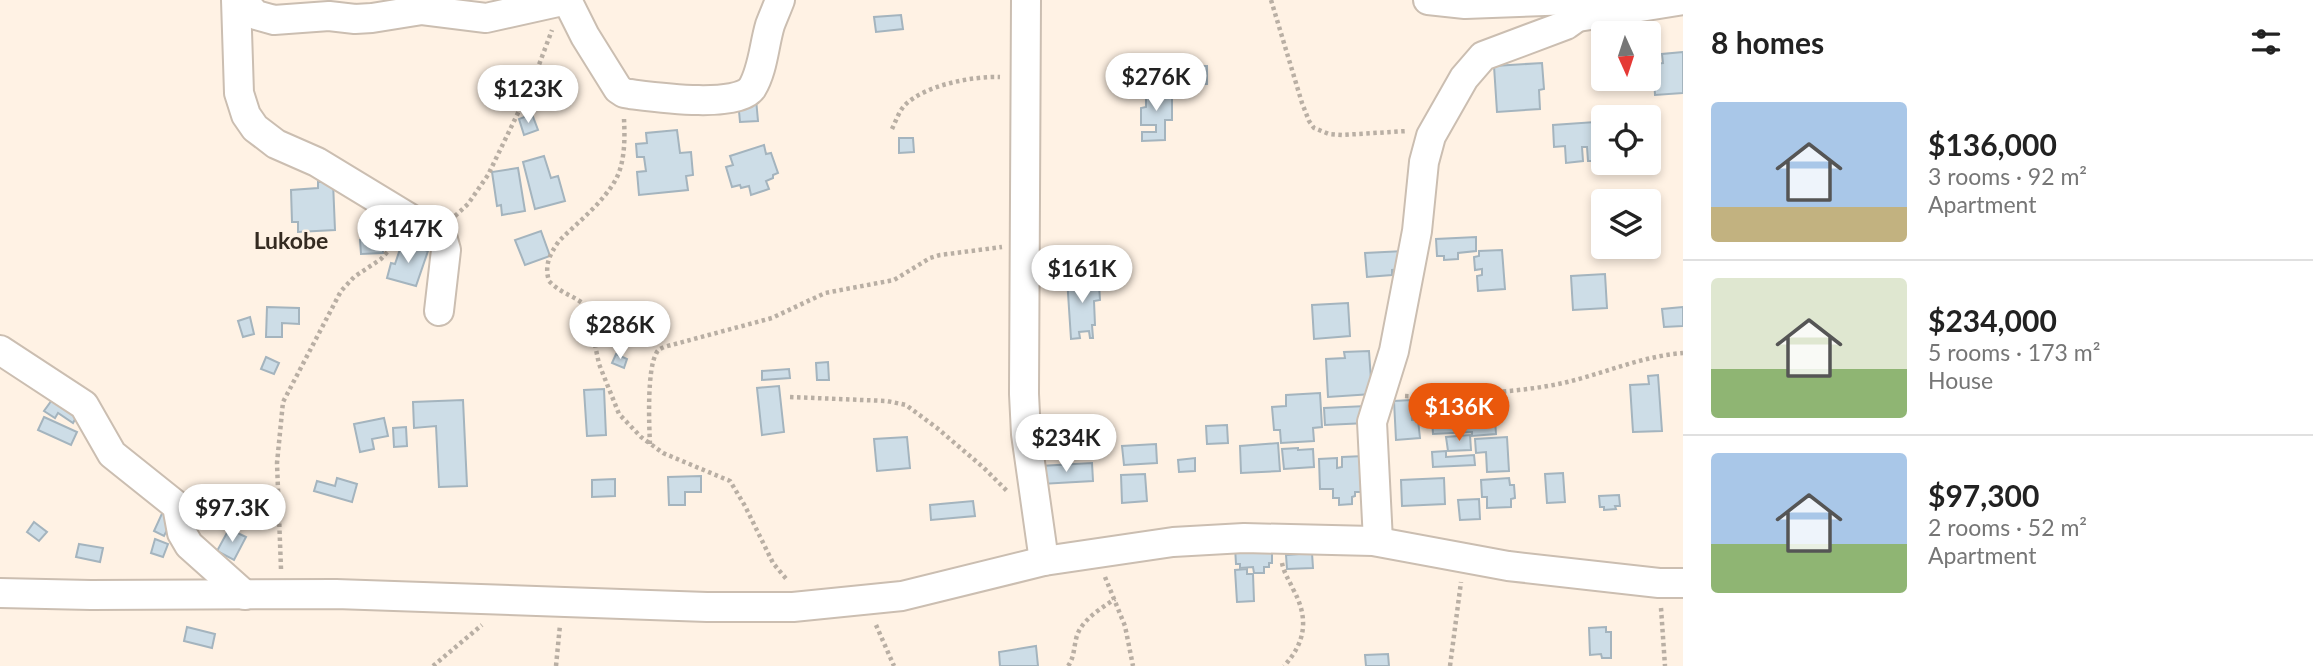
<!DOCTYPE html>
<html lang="en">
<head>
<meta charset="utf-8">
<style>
  :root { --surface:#fff; --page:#f6f6f6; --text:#222; --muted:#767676; --line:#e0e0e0; --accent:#ea580c }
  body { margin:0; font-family:Lato,sans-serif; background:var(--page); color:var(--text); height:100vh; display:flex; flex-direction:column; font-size:26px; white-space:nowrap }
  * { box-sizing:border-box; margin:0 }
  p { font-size:23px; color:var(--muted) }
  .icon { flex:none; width:38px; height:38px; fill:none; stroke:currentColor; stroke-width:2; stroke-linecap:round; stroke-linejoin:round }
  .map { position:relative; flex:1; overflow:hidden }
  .details { display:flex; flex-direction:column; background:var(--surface); width:630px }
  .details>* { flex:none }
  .needle { width:46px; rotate:177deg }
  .controls { position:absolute; left:1591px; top:21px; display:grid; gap:14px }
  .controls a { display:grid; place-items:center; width:70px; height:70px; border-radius:7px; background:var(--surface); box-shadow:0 4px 10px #0003; font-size:35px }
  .price { position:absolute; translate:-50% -60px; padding:0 16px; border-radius:24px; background:#fff; color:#222; font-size:23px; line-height:46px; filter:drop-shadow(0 2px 4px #0008) }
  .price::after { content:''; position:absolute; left:50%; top:42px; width:21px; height:16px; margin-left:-10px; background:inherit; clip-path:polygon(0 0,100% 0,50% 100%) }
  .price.selected { background:var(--accent); color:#fff }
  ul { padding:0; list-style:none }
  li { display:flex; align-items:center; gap:21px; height:175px; padding:0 28px }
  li+li { border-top:2px solid var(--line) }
  li span { display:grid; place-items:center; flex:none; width:196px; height:140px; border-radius:7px; color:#555 }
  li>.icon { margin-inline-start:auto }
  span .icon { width:84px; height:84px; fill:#fffc; stroke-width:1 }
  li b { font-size:30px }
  h2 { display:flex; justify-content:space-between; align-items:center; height:84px; padding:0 28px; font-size:30px }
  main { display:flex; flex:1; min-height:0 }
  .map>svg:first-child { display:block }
</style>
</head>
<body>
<main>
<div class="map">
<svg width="1683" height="666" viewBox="0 0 1683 666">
  <rect width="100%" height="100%" fill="#fff2e4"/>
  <g fill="#cddde7" stroke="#a4b4be" stroke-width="2">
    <path d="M901 15 903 29 876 32 874 17Z"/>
    <path d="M1683 52V93L1655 95 1653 64 1663 63 1662 54Z"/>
    <path d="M1542 63 1544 89 1539 90 1540 109 1497 112 1494 66Z"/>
    <path d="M1207 66V84L1157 85V67Z"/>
    <path d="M1146 87H1161V93H1172V120H1165V140L1142 141V132H1156V125H1141V108L1146 107Z"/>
    <path d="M756 99 758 121 740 122 738 100Z"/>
    <path d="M532 114 538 130 524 135 519 119Z"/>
    <path d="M1595 122 1597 161H1588L1587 147H1582L1583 161 1566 163 1565 146 1554 147 1553 125Z"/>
    <path d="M677 130 680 153 691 152 693 175 686 176 688 190 639 195 637 172 646 171 644 157H637L636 144 647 143 646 133Z"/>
    <path d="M899 138H913L914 152 899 153Z"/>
    <path d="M764 145 766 154 771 153 778 173 773 175V178L766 181 769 189 751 195 749 186 741 188 740 185 732 187 726 167 733 165 730 156Z"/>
    <path d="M544 156 551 178 558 176 565 201 535 209 523 162Z"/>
    <path d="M518 168 525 211 502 215 501 205 497 206 492 172Z"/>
    <path d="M318 182H333L335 230 298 232V222H292L291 190 318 188Z"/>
    <path d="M541 231 550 256 525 265 515 240Z"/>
    <path d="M1476 237V251L1458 253V259L1444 260V256H1437L1436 239Z"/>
    <path d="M383 239V253L361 254 360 240Z"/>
    <path d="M402 243 428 251 416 286 387 278 391 263 395 264Z"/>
    <path d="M1502 250 1505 289 1478 291 1477 276 1482 275V269L1475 270 1474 257 1479 256V251Z"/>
    <path d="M1404 251 1405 269 1392 270V275L1367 277 1365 253Z"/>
    <path d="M1605 274 1607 308 1573 310 1571 276Z"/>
    <path d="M1093 276V286L1099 285 1100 300 1094 301 1095 325H1092L1093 338H1090L1089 331 1079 332 1080 338 1071 339 1067 278Z"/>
    <path d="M1348 303 1350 336 1314 339 1312 305Z"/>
    <path d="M267 307 299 308V324L282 323V337H266Z"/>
    <path d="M1683 307V326L1664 327 1662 309Z"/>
    <path d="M250 317 254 334 243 337 238 321Z"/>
    <path d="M1369 351 1372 394 1328 397 1326 359 1345 358 1344 352Z"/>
    <path d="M616 354 627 359 624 368 612 363Z"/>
    <path d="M266 357 279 363 274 374 261 369Z"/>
    <path d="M828 362 829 380H817L816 363Z"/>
    <path d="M789 369 790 378 762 380V371Z"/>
    <path d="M1658 375 1662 431 1633 432 1630 385 1649 384 1648 376Z"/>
    <path d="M779 386 784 432 762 435 757 388Z"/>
    <path d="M604 389 606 435 587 436 584 390Z"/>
    <path d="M1320 393 1322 427 1313 428 1314 441 1281 443 1280 430H1274L1272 407 1286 406V395Z"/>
    <path d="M54 397 79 412 73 423 58 413 55 418 44 411Z"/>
    <path d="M1465 399 1466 407 1494 405 1496 434 1472 436V432L1433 434 1431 404Z"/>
    <path d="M463 400 467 486 439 487 436 426 414 428 413 402Z"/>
    <path d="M1411 400 1412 420H1418L1420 438 1396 440 1394 401Z"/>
    <path d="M1366 406 1367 423 1325 425 1324 408Z"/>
    <path d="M44 417 77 432 71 445 38 430Z"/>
    <path d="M384 418 388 436 372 439 374 449 360 452 354 424Z"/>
    <path d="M1227 425 1228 443 1207 444 1206 426Z"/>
    <path d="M406 427 407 446 394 447 393 428Z"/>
    <path d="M1470 435 1471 450 1448 451 1446 437Z"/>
    <path d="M907 437 910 468 877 471 874 439Z"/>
    <path d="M1507 437 1509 471 1487 472 1486 452 1476 453 1475 439Z"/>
    <path d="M1278 443 1280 471 1241 473 1240 446Z"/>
    <path d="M1156 444 1157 463 1124 465 1122 446Z"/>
    <path d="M1298 448V450L1313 449 1314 467 1284 469 1282 449Z"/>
    <path d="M1446 451V457L1474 455 1475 465 1433 467 1432 452Z"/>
    <path d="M1364 456 1366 487H1361V492H1355V496L1352 497V504L1339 505V498H1333V489H1320L1319 459 1337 458V468L1342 467V457Z"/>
    <path d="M1195 458V471L1179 472 1178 460Z"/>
    <path d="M1092 463 1093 481 1041 484 1040 466Z"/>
    <path d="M1563 473 1565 502 1547 503 1545 474Z"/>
    <path d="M1145 474 1147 501 1122 503 1121 475Z"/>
    <path d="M701 476V492H685V505H669L668 477Z"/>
    <path d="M337 478 357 484 352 502 314 491 317 481 335 486Z"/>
    <path d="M1444 478 1445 504 1402 506 1401 480Z"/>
    <path d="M1509 478 1510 485H1514L1515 498 1511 499V507L1487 508V497H1482L1481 480Z"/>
    <path d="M615 479V496L592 497V480Z"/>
    <path d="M1619 495 1620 506H1615L1616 509 1604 510V507H1600L1599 496Z"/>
    <path d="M1479 499 1480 519 1460 520 1458 500Z"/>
    <path d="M973 501 975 516 931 520 930 505Z"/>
    <path d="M165 507 176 512 164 536 154 531Z"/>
    <path d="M34 522 47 532 39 541 27 532Z"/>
    <path d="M229 529 246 537 234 560 217 551Z"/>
    <path d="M155 539 168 544 163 557 151 553Z"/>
    <path d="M79 544 103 548 100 562 76 557Z"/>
    <path d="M1272 546V563H1269V567H1264V573H1254L1253 567 1240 568V564H1236L1235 547Z"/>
    <path d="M1312 553 1313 568 1287 569 1286 555Z"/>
    <path d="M1247 569V574H1253L1254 601 1237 602 1235 570Z"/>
    <path d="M187 627 215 634 212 648 184 641Z"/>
    <path d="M1606 627V632H1611V658H1602L1601 654 1590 655 1589 628Z"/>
    <path d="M1036 646 1038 666H1000L999 652Z"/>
    <path d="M1388 654 1389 666H1366L1365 655Z"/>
  </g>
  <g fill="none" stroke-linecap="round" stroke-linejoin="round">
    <g stroke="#cbbeb1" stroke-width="32">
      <g id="minor">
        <path d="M236 0 239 93 246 115 255 128 276 144 317 162 429 230 442 236 446 250 439 311"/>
        <path d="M242 0 256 15 274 20 329 16 355 19 372 18 422 10 486 18 567 0"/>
        <path d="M567 0 585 36 618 89 624 93 630 94C654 97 737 109 752 88 763 70 764 45 770 25 773 17 777 8 780 0"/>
        <path d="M1026 0 1024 394 1026 434 1044 561"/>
        <path d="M1428 0 1465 4 1573 0"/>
        <path d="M1578 17 1683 0"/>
        <path d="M0 350 84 405 112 454 177 506 182 533 189 545 245 595"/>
        <path d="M1378 541 1372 422 1394 351 1417 231 1424 162 1431 136 1464 78 1483 56 1566 25C1576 18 1585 12 1589 0"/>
        <path d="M0 593 91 595 336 594 707 607H793L902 596 1044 561 1173 542 1244 538 1373 541 1508 566 1659 583H1683"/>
      </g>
    </g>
    <g stroke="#b9afa4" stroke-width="4.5" stroke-dasharray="3.5 3.5" stroke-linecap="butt">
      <path d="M1271 0 1302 103 1309 121 1314 128 1329 134 1342 135 1407 131"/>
      <path d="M624 119C625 138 625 162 616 179 603 203 578 222 559 241 550 254 544 265 549 281 561 294 576 296 587 307L599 364 619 414 641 437 663 453 730 481 745 506 773 563 788 581"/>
      <path d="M892 129C896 121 899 111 905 105 925 85 973 76 1000 77"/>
      <path d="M455 216 468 204 488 175 531 86 552 30"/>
      <path d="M1405 396 1423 397C1469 393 1518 393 1563 383 1603 374 1642 356 1683 353"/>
      <path d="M790 397 887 401 906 405 937 428 984 468 1008 492"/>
      <path d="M650 444C649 425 647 370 656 354 658 349 660 349 664 347L772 318 825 293 894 280 930 258 940 255 1002 247"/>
      <path d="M1282 563C1284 573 1289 580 1293 589 1309 618 1306 642 1284 666"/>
      <path d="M281 569 277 463 283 402 341 291 354 277 381 259 397 241"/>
      <path d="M1105 577 1125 626 1133 666"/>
      <path d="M1661 608 1665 666"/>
      <path d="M876 625 894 666"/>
      <path d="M433 666 482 625"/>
      <path d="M556 666 560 625"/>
      <path d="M1068 666C1076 656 1073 640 1080 629 1088 616 1103 607 1115 599"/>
      <path d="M1450 666 1461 582"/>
    </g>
    <use href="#minor" stroke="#fff" stroke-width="28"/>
  </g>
  <g text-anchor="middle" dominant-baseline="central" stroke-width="5" stroke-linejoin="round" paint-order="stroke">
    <g font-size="23" font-weight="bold" fill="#352b21" stroke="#fff2e4">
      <text x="291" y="240">Lukobe</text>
    </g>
  </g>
</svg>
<div class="controls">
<a><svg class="needle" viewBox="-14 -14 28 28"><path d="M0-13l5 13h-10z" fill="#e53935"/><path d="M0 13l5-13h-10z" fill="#767676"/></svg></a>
<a><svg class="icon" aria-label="locate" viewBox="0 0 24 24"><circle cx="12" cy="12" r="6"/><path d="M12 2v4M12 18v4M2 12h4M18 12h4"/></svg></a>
<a><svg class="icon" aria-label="layers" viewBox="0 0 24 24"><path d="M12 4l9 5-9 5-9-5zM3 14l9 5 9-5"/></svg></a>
</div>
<b class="price" style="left:1156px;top:113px">$276K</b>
<b class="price" style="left:528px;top:125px">$123K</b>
<b class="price" style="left:408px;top:265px">$147K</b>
<b class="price" style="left:1082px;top:305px">$161K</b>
<b class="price" style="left:620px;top:361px">$286K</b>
<b class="price selected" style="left:1459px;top:443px">$136K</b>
<b class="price" style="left:1066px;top:474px">$234K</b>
<b class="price" style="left:232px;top:544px">$97.3K</b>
</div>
<section class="details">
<h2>8 homes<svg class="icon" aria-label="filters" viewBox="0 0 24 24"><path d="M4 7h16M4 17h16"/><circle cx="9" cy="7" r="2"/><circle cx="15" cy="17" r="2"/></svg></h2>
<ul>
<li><span style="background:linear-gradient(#a9c7e8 75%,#c2b280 0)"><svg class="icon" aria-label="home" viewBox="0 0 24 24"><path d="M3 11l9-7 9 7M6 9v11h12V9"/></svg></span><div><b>$136,000</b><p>3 rooms · 92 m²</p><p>Apartment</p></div></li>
<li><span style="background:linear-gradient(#dfe7d0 65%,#8fb573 0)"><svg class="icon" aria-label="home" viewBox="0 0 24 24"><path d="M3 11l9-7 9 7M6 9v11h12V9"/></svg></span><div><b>$234,000</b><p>5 rooms · 173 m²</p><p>House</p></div></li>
<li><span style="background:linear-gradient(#a9c7e8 65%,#8fb573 0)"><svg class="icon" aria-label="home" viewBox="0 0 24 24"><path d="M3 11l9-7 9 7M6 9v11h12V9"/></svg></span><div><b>$97,300</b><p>2 rooms · 52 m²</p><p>Apartment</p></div></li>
</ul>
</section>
</main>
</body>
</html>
